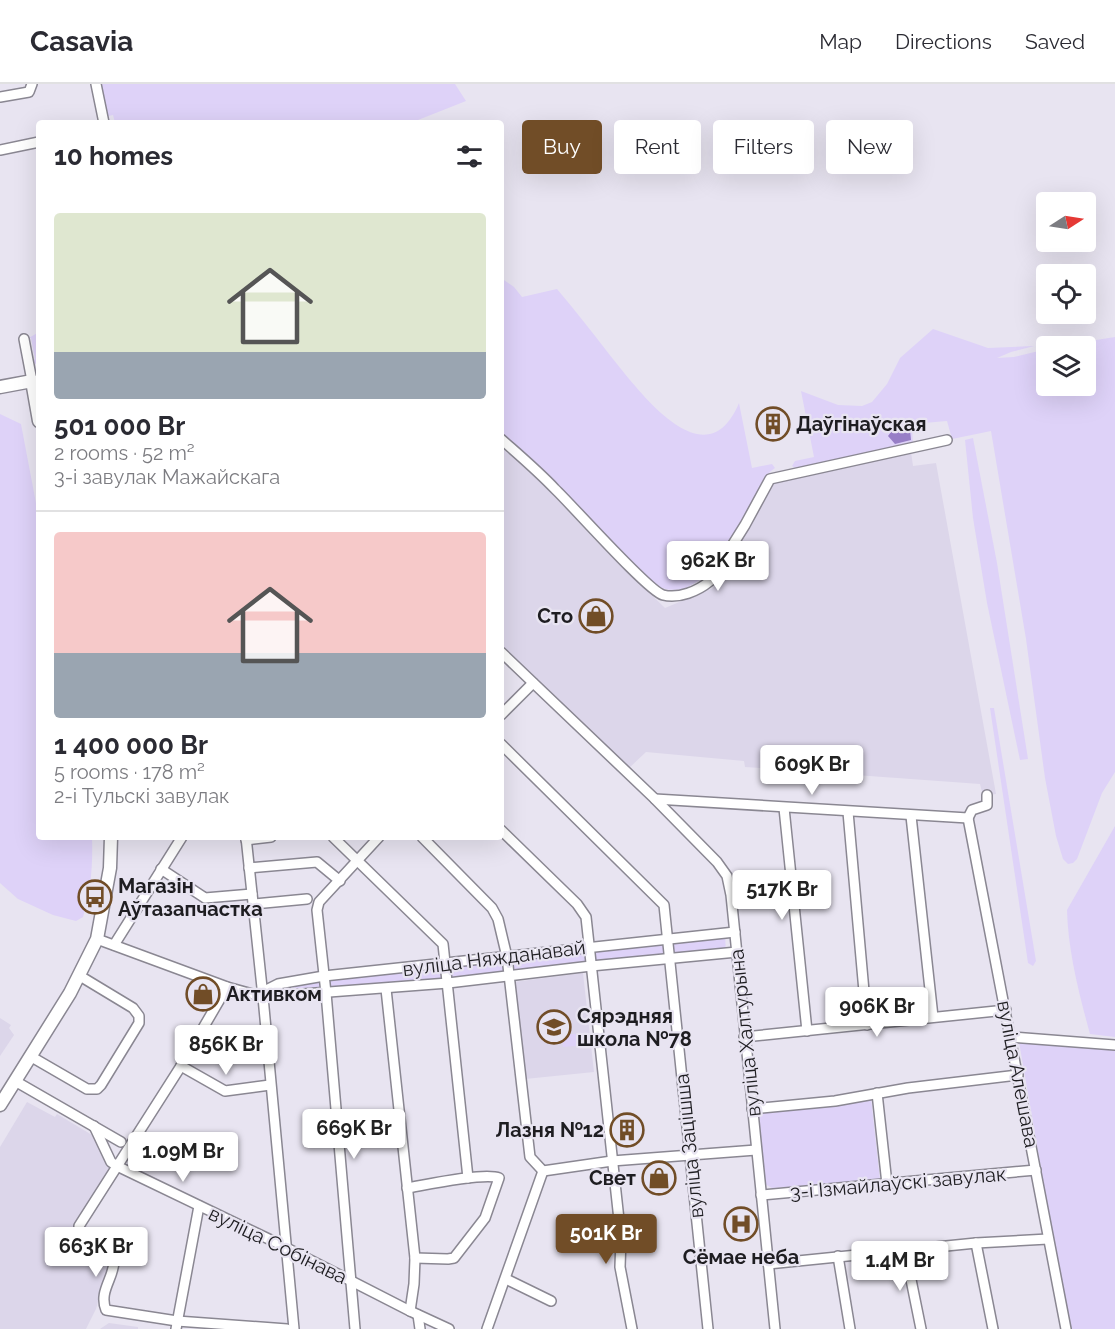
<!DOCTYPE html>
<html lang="en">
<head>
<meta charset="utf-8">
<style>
  :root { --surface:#fff; --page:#f2f2f3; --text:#2b2b33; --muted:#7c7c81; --line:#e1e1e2; --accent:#714d27 }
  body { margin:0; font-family:Raleway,sans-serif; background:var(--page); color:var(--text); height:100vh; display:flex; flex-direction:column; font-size:22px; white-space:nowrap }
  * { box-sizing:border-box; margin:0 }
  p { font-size:20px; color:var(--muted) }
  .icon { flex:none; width:33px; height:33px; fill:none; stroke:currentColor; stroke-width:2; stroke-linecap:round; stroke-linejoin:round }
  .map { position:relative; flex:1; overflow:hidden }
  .drawer { position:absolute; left:36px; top:36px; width:468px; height:720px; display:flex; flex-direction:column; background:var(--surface); border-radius:6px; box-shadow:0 6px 24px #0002 }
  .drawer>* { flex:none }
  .banner { position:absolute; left:522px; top:36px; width:502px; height:54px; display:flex; gap:12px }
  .needle { width:39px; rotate:78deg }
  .tools { position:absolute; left:1036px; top:108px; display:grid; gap:12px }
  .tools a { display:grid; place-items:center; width:60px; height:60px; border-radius:6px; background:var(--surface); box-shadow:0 6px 24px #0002; font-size:30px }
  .price { position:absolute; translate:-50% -51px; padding:0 14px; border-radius:6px; background:#fff; color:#222; font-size:20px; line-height:39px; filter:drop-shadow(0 2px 3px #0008) }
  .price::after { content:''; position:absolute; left:50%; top:36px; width:18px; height:14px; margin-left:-9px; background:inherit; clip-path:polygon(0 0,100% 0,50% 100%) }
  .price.current { background:var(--accent); color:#fff }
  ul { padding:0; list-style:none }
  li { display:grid; align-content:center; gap:12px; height:318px; padding:0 18px }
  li+li { border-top:2px solid var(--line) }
  li span { display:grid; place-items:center; height:186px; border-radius:6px; color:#555 }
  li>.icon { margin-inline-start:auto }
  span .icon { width:108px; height:108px; fill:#fffc; stroke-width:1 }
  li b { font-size:26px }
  h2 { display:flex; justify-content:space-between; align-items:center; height:72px; padding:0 18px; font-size:26px }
  .tag { padding:0 21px; border-radius:6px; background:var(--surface); box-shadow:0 6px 24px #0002; font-size:21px; line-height:54px }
  .tag.current { background:var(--accent); color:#fff }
  header { display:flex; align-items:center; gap:36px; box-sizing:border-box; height:84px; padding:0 30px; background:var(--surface); border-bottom:2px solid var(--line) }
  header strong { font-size:28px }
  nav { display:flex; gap:33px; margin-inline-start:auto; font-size:21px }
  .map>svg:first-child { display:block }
</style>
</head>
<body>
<header>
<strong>Casavia</strong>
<nav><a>Map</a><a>Directions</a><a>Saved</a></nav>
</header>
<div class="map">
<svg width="1115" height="1245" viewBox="0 0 1115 1245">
  <rect width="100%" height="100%" fill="#e8e4f1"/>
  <g fill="#dcd6ea">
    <path d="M501 363 542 399 594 455 665 524 713 504 772 397 911 368 913 382 936 379 996 710 983 712 980 700 745 683 744 677 646 668 628 685 611 671 501 562Z"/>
    <path d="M583 889 594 988 525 995 514 898Z"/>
    <path d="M0 934 11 941 9 944 14 951 0 972Z"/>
    <path d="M27 1018 55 1033 57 1030 92 1051 110 1084 78 1136 95 1148 106 1159 111 1172 96 1225 86 1245H0V1063Z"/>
    <path d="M109 1239 138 1243V1245H100Z"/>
  </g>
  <g fill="#ded2f8">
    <path d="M97 0H455L466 17 418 36 419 39H115L113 31 104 33Z"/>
    <path d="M501 194 514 203 522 213 557 205C575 226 592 248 609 270 637 304 705 400 739 319L752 384 772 380 775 384C763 392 759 405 752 418 736 448 706 518 662 504 655 501 649 495 643 490L501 348Z"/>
    <path d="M933 245 988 264 1034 262 1011 268 997 274 1014 273 1047 265V302H1086V262H1059L1115 253V688L1102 709 1077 775 1073 779 1068 780 1063 775 1056 752 1045 694 1026 555 991 347 952 355 947 337 912 340 913 363 797 385 792 382 795 377 814 373 801 307 838 321 862 322 872 318 887 300 900 274Z"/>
    <path d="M39 248V282L31 277 35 275 31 254 27 255Z"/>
    <path d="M0 330 21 340 39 435V753H92C93 779 91 808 83 833L76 837 53 831 18 815 0 799Z"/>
    <path d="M973 354 997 479 1028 675 1020 676 987 519 973 434 965 356Z"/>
    <path d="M990 624H994L1036 877 1033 882 1028 879Z"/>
    <path d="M1115 742V953L1090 950C1079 910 1068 867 1067 826Z"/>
    <path d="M725 850 726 870 266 913 272 902Z"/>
    <path d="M585 949 586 961 563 963 561 951Z"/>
    <path d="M1019 958 1115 964V1245H1069Z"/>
    <path d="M871 1014 880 1096 772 1104 765 1100 759 1031 769 1028Z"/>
  </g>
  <path fill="#977ec6" d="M906 342 910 346 911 356 895 360 888 352 891 348Z"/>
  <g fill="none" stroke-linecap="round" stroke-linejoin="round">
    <g stroke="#8a8792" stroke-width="12">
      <g id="minor">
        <path d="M96 0 104 39"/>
        <path d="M0 13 29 8 32 0"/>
        <path d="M0 66 39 58"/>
        <path d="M24 255 32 297 39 296"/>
        <path d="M501 355C519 371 538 387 555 405 572 421 648 507 663 511 679 515 698 507 710 497L745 441 770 395 947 356"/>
        <path d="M501 568 655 715 717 778 727 792 731 811 775 1245"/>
        <path d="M501 631 533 599"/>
        <path d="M501 660 664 821 708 1245"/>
        <path d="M655 715 968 734"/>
        <path d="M784 724 807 947"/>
        <path d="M848 728 867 941"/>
        <path d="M911 732 933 933"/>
        <path d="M968 734 1066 1245"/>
        <path d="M968 734 972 726 987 721V711"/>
        <path d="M501 746 577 820 586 833 621 1154 620 1183 632 1245"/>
        <path d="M246 753 263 913 294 1245"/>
        <path d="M333 753 443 860 468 1094"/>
        <path d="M422 753 492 824 498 835 507 873 530 1073 543 1087 612 1077 756 1066"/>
        <path d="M246 756 271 753"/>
        <path d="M249 784 317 778 340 797"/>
        <path d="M161 785 205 814 252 810"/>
        <path d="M253 820 307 815"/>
        <path d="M97 855 227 903 263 913 448 899 591 882 737 868"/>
        <path d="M114 861 182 753"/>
        <path d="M386 905 415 1174 414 1200 410 1227"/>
        <path d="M258 910 278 900 324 892 735 848"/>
        <path d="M744 953 1006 926"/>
        <path d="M1011 953 1115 961"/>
        <path d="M30 972 87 1005H97L101 1001 139 939V932L133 924 80 892"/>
        <path d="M181 982 225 1007 270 1001"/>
        <path d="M15 997 121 1058"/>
        <path d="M877 1009 887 1100"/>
        <path d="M752 1025 835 1017 908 1004 1018 991"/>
        <path d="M94 1042 111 1078 117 1082 277 1159 410 1227 449 1245"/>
        <path d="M407 1104C425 1101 485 1088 499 1094L485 1134 454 1174 448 1175 415 1174"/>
        <path d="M761 1111 1036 1086"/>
        <path d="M79 1142 181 982 227 903"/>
        <path d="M102 1151C132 1184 95 1199 106 1226L177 1237 287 1245"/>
        <path d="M976 1159 993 1245"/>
        <path d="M905 1166 921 1245"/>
        <path d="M838 1172 850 1245"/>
        <path d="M768 1180 976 1159 1048 1155"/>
        <path d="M506 1195 551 1217"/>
        <path d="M418 1231 420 1245"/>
        <path d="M176 1245 199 1122"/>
        <path d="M355 1245 326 909 317 826 319 818 379 753"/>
        <path d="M487 1245 543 1087"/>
      </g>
    </g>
    <g stroke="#8a8792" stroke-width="15">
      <g id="major">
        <path d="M0 303 32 297 39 337"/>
        <path d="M0 1021 70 909 97 855 110 784 111 753"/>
      </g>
    </g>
    <use href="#minor" stroke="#fff" stroke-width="9"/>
    <use href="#major" stroke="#fff" stroke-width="12"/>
  </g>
  <defs>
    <g id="building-ring" transform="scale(1.725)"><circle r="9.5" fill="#e8e4f1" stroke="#714d27" stroke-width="1.5"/><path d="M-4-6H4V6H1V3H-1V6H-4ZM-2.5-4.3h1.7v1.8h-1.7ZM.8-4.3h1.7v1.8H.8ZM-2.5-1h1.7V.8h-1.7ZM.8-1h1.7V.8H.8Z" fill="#714d27"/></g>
    <g id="shop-ring" transform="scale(1.725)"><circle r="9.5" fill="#e8e4f1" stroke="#714d27" stroke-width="1.5"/><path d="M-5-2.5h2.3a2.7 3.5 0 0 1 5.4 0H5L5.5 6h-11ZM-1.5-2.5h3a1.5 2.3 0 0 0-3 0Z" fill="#714d27"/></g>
    <g id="bus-ring" transform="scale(1.725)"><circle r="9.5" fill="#e8e4f1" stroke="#714d27" stroke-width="1.5"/><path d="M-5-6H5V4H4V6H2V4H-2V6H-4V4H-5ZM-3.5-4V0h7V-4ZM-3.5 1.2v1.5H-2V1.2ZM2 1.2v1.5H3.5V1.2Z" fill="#714d27"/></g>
    <g id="school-ring" transform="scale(1.725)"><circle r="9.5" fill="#e8e4f1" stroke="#714d27" stroke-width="1.5"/><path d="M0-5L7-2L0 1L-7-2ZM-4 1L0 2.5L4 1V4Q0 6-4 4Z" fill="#714d27"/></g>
    <g id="hospital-ring" transform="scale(1.725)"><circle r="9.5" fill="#e8e4f1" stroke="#714d27" stroke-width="1.5"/><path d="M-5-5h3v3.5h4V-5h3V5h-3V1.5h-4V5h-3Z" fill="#714d27"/></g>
  </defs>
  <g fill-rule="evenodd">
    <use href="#building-ring" x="773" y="340"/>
    <use href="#shop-ring" x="596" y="532"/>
    <use href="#bus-ring" x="95" y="813"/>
    <use href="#shop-ring" x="203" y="910"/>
    <use href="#school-ring" x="554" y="943"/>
    <use href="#building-ring" x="627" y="1046"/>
    <use href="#shop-ring" x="659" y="1094"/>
    <use href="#hospital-ring" x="741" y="1140"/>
  </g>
  <g text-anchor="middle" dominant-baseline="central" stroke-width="4.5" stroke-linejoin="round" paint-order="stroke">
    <g font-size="20" font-weight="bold" fill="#1e1d21" stroke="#e8e4f1" text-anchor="start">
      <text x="796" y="340">Даўгінаўская</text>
      <text x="573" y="532" text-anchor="end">Сто</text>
      <text x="118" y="802">Магазін<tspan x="118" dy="23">Аўтазапчастка</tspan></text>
      <text x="226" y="910">Активком</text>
      <text x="577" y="932">Сярэдняя<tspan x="577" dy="23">школа №78</tspan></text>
      <text x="604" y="1046" text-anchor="end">Лазня №12</text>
      <text x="636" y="1094" text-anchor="end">Свет</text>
      <text x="741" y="1173" text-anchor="middle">Сёмае неба</text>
    </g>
    <g font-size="20" fill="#1e1d21" stroke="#e8e4f1">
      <text transform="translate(494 874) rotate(-7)">вуліца Няжданавай</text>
      <text transform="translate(745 949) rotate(-96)">вуліца Халтурына</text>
      <text transform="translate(1018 990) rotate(79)">вуліца Алешава</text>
      <text transform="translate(689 1062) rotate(-96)">вуліца Зацішша</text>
      <text transform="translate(898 1099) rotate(-5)">3-і Ізмайлаўскі завулак</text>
      <text transform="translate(278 1161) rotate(26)">вуліца Собінава</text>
    </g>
  </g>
</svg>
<div class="tools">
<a><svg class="needle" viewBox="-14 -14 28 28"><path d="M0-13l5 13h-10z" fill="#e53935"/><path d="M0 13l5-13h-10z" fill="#7c7c81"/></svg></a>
<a><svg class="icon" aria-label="locate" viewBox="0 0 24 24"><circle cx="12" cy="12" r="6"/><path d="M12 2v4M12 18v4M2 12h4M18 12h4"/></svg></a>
<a><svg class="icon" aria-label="layers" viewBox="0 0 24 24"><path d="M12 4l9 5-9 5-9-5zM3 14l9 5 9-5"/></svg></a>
</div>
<b class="price" style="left:718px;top:508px">962K Br</b>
<b class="price" style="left:812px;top:712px">609K Br</b>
<b class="price" style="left:782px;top:837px">517K Br</b>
<b class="price" style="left:877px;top:954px">906K Br</b>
<b class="price" style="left:226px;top:992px">856K Br</b>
<b class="price" style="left:354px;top:1076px">669K Br</b>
<b class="price" style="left:183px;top:1099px">1.09M Br</b>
<b class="price current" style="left:606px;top:1181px">501K Br</b>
<b class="price" style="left:96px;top:1194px">663K Br</b>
<b class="price" style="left:900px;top:1208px">1.4M Br</b>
<div class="banner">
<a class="tag current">Buy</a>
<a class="tag">Rent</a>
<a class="tag">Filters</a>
<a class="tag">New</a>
</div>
<section class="drawer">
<h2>10 homes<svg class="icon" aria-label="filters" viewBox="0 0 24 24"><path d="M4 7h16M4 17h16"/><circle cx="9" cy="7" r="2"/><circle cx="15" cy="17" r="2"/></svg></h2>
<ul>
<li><span style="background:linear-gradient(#dfe7d0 75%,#9aa5b1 0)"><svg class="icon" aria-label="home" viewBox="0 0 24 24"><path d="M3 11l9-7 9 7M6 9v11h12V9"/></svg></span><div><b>501 000 Br</b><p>2 rooms · 52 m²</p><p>3-і завулак Мажайскага</p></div></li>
<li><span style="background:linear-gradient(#f6c9c9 65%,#9aa5b1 0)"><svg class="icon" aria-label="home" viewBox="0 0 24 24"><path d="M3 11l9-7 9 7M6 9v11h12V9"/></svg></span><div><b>1 400 000 Br</b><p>5 rooms · 178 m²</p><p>2-і Тульскі завулак</p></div></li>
</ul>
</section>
</div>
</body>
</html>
